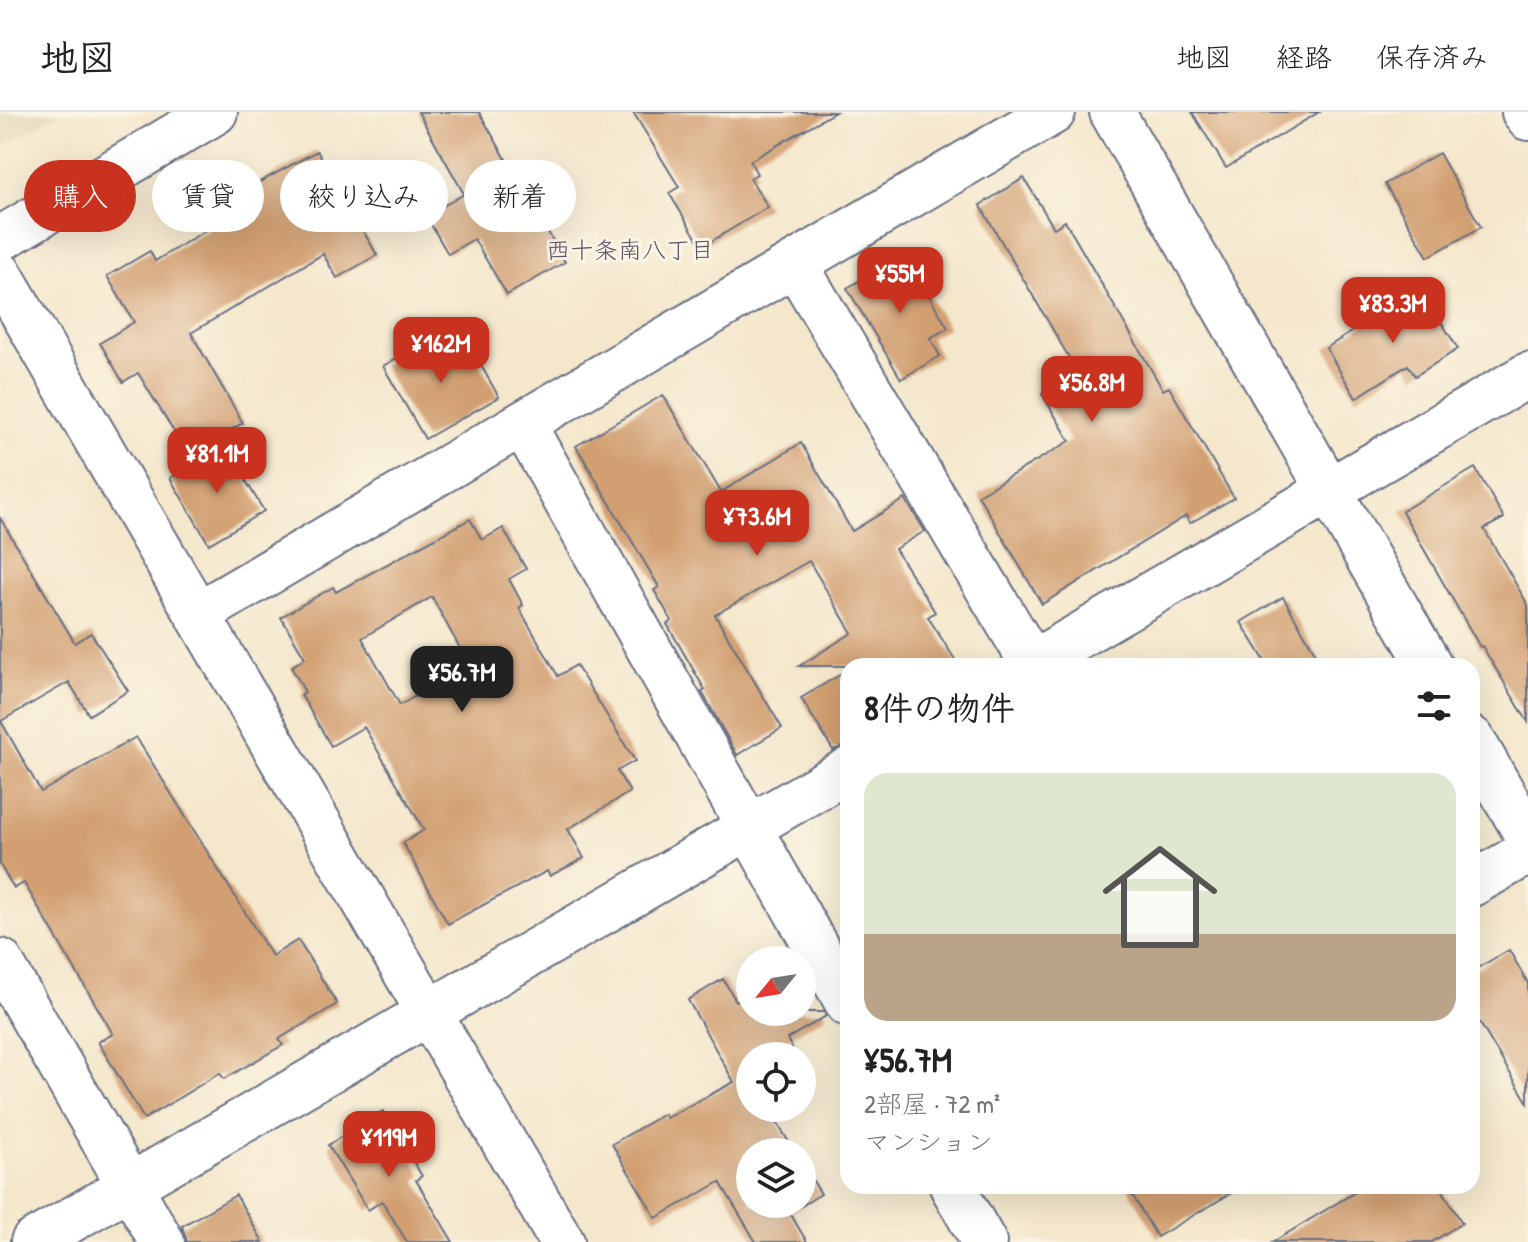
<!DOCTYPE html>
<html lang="ja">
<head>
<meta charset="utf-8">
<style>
  :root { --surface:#fff; --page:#f2f2f2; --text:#222; --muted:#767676; --line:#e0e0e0; --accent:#c8321e }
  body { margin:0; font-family:"Patrick Hand","Klee One",sans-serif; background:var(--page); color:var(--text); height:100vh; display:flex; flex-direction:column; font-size:30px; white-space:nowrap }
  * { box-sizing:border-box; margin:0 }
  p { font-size:26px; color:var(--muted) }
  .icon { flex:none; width:44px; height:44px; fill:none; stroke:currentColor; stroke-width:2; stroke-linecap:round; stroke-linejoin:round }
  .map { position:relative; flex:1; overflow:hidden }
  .side { position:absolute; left:840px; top:546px; width:640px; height:536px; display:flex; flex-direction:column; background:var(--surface); border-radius:24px; box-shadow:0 8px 32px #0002 }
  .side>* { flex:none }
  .guide { position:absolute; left:24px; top:48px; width:696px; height:72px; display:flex; gap:16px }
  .needle { width:52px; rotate:240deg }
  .tools { position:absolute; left:736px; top:834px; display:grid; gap:16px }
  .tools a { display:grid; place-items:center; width:80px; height:80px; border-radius:50%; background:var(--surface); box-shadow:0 8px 32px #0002; font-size:40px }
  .price { position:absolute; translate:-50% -68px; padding:0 18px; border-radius:16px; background:var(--accent); color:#fff; font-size:26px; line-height:52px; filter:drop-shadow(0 2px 4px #0008) }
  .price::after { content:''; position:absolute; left:50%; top:48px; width:24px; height:18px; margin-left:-12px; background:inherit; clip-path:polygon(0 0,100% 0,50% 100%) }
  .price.on { background:#222; color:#fff }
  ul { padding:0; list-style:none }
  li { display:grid; align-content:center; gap:16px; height:424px; padding:0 24px }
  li+li { border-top:2px solid var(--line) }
  li span { display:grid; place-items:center; height:248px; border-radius:24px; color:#555 }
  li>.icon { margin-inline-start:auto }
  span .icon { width:144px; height:144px; fill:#fffc; stroke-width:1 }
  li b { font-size:34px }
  h2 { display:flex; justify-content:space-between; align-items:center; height:96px; padding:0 24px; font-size:34px }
  .tag { padding:0 28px; border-radius:36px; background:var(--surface); box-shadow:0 8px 32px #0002; font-size:28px; line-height:72px }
  .tag.on { background:var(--accent); color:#fff }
  header { display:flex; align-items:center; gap:48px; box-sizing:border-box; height:112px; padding:0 40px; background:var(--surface); border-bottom:2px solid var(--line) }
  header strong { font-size:38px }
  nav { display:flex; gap:44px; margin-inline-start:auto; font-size:28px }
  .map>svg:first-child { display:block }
</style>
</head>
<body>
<header>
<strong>地図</strong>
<nav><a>地図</a><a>経路</a><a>保存済み</a></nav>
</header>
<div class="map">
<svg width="1528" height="1130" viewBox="0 0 1528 1130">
  <rect width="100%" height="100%" fill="#fcf5e5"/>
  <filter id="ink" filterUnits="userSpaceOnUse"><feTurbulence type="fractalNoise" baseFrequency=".0125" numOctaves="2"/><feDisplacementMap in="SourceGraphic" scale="16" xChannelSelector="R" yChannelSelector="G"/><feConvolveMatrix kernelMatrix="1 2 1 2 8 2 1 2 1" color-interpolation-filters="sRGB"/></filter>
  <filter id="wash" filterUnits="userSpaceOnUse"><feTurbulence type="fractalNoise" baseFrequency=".006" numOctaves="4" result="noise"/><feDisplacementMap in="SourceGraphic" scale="32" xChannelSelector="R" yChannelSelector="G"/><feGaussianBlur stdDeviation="1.8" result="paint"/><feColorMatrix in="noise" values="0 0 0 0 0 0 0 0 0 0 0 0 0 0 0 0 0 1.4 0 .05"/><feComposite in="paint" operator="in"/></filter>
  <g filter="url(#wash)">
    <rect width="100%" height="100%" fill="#f4e7cc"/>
    <path fill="#e6daba" d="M0 0H61L0 36Z"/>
    <g id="blocks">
      <g fill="#d19f71" fill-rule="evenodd">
        <path d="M418 0H479L565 150 507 183 474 127 448 142 426 104 464 82Z"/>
        <path d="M633 0H835L750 49 757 62 750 66 768 95 702 135 669 81 679 75Z"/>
        <path d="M1192 0H1319L1226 56Z"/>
        <path d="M317 39 377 143 337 166 323 142 191 221 243 311 187 341 138 261 123 270 100 231 134 210 107 164 150 139 155 149 236 100 228 87Z"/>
        <path d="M1439 41 1481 115 1428 145 1385 72Z"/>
        <path d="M1024 66 1054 116 1065 109 1163 278 1169 275 1234 386 1190 411 1186 404 1042 492 978 383 1070 329 1042 282 1078 261 980 93Z"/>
        <path d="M905 142 948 216 930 226 940 244 901 267 847 176Z"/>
        <path d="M1421 177 1458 237 1415 264 1408 253 1356 286 1326 236Z"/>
        <path d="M466 227 499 285 425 327 383 254 425 230 433 245Z"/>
        <path d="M663 283 721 380 801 331 852 419 905 387 925 419 895 437 935 500 928 505 959 554H799L852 521 809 449 715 503 782 616 737 643 702 580 705 578 667 512 672 509 654 478 659 475 576 334Z"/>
        <path d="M225 334 264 399 209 432 170 366Z"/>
        <path d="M1475 356 1504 406 1484 417 1528 493V610L1482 534 1480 535 1402 399Z"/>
        <path d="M0 406 75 531 91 521 128 579 89 603 69 570 1 609 41 680 136 625 272 844 298 828 337 892 279 927 283 933 224 967 220 961 144 1007 98 930 113 922 24 771 14 776 0 753Z"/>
        <path d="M470 407 482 428 503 416 526 457 509 467 523 493 519 496 558 564 576 553 635 649 617 659 630 680 568 717 584 746 550 764 547 759 448 812 403 731 424 718 364 615 331 634 301 583 305 580 291 555 305 546 281 505 333 475 336 480ZM432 485 469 553 400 593 362 526Z"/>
        <path d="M1283 485 1323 554H1268L1241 510Z"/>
        <path d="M848 558V633L833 638 801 586Z"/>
        <path d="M1509 838 1528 871V991L1472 898V859Z"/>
        <path d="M723 867 736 889 750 881V900H824L826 904 787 927 796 944H750V996H768L795 1040H750V1092H802V1051L821 1082 790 1101 807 1130H756L720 1070 656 1106 612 1032 664 1002 666 1006 734 970 688 888Z"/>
        <path d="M383 999 422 1064 416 1068 453 1130H407L382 1089 368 1098 328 1033Z"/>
        <path d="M1127 1074H1243L1157 1125Z"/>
        <path d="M1365 1074H1440L1462 1111 1432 1130H1273Z"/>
        <path d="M236 1083 263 1130H187L182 1114Z"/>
      </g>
    </g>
  </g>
  <g filter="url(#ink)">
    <use href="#blocks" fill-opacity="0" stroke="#676f84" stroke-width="2"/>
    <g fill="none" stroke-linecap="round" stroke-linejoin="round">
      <g stroke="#676f84" stroke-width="48">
        <g id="minor">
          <path d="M1524 0 1528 6"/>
          <path d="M795 152 1032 551"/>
          <path d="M523 312 848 892"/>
          <path d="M198 502 1053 0"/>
          <path d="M1472 772 1528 740"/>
          <path d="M0 849 162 1130"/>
          <path d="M952 1074 984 1130"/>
        </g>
      </g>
      <g stroke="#676f84" stroke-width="48">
        <g id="tertiary">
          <path d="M1112 0 1430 554"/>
          <path d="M0 127 215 0"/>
          <path d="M0 162 562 1130"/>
          <path d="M1027 554 1528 263"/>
          <path d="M1472 627 1528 725"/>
          <path d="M33 1130 848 658"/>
        </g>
      </g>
      <use href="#minor" stroke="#fff" stroke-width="44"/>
      <use href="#tertiary" stroke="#fff" stroke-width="44"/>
    </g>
  </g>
  <g text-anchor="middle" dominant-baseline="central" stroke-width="6" stroke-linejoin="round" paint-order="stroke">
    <g font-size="24" fill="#5b5665" stroke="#fcf5e5">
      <text x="630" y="137">西十条南八丁目</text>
    </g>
  </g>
</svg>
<div class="tools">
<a><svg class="needle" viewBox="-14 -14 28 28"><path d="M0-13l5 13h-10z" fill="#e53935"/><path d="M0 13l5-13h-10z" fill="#767676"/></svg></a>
<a><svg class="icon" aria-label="locate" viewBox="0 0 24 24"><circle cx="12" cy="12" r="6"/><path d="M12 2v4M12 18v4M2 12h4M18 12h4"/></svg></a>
<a><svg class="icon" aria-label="layers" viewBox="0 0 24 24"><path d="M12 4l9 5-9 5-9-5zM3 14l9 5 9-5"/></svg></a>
</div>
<b class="price" style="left:900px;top:203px">¥55M</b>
<b class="price" style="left:1393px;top:233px">¥83.3M</b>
<b class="price" style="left:441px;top:273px">¥162M</b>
<b class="price" style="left:1092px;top:312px">¥56.8M</b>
<b class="price" style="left:217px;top:383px">¥81.1M</b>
<b class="price" style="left:757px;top:446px">¥73.6M</b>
<b class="price on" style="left:462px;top:602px">¥56.7M</b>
<b class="price" style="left:389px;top:1067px">¥119M</b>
<div class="guide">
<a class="tag on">購入</a>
<a class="tag">賃貸</a>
<a class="tag">絞り込み</a>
<a class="tag">新着</a>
</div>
<section class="side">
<h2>8件の物件<svg class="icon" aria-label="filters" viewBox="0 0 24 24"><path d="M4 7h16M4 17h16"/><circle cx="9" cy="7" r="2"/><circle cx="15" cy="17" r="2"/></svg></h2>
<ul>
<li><span style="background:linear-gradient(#dfe7d0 65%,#b9a48a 0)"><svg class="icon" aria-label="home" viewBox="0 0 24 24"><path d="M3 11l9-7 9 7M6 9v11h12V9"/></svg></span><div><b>¥56.7M</b><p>2部屋 · 72 m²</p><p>マンション</p></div></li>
</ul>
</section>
</div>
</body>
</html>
